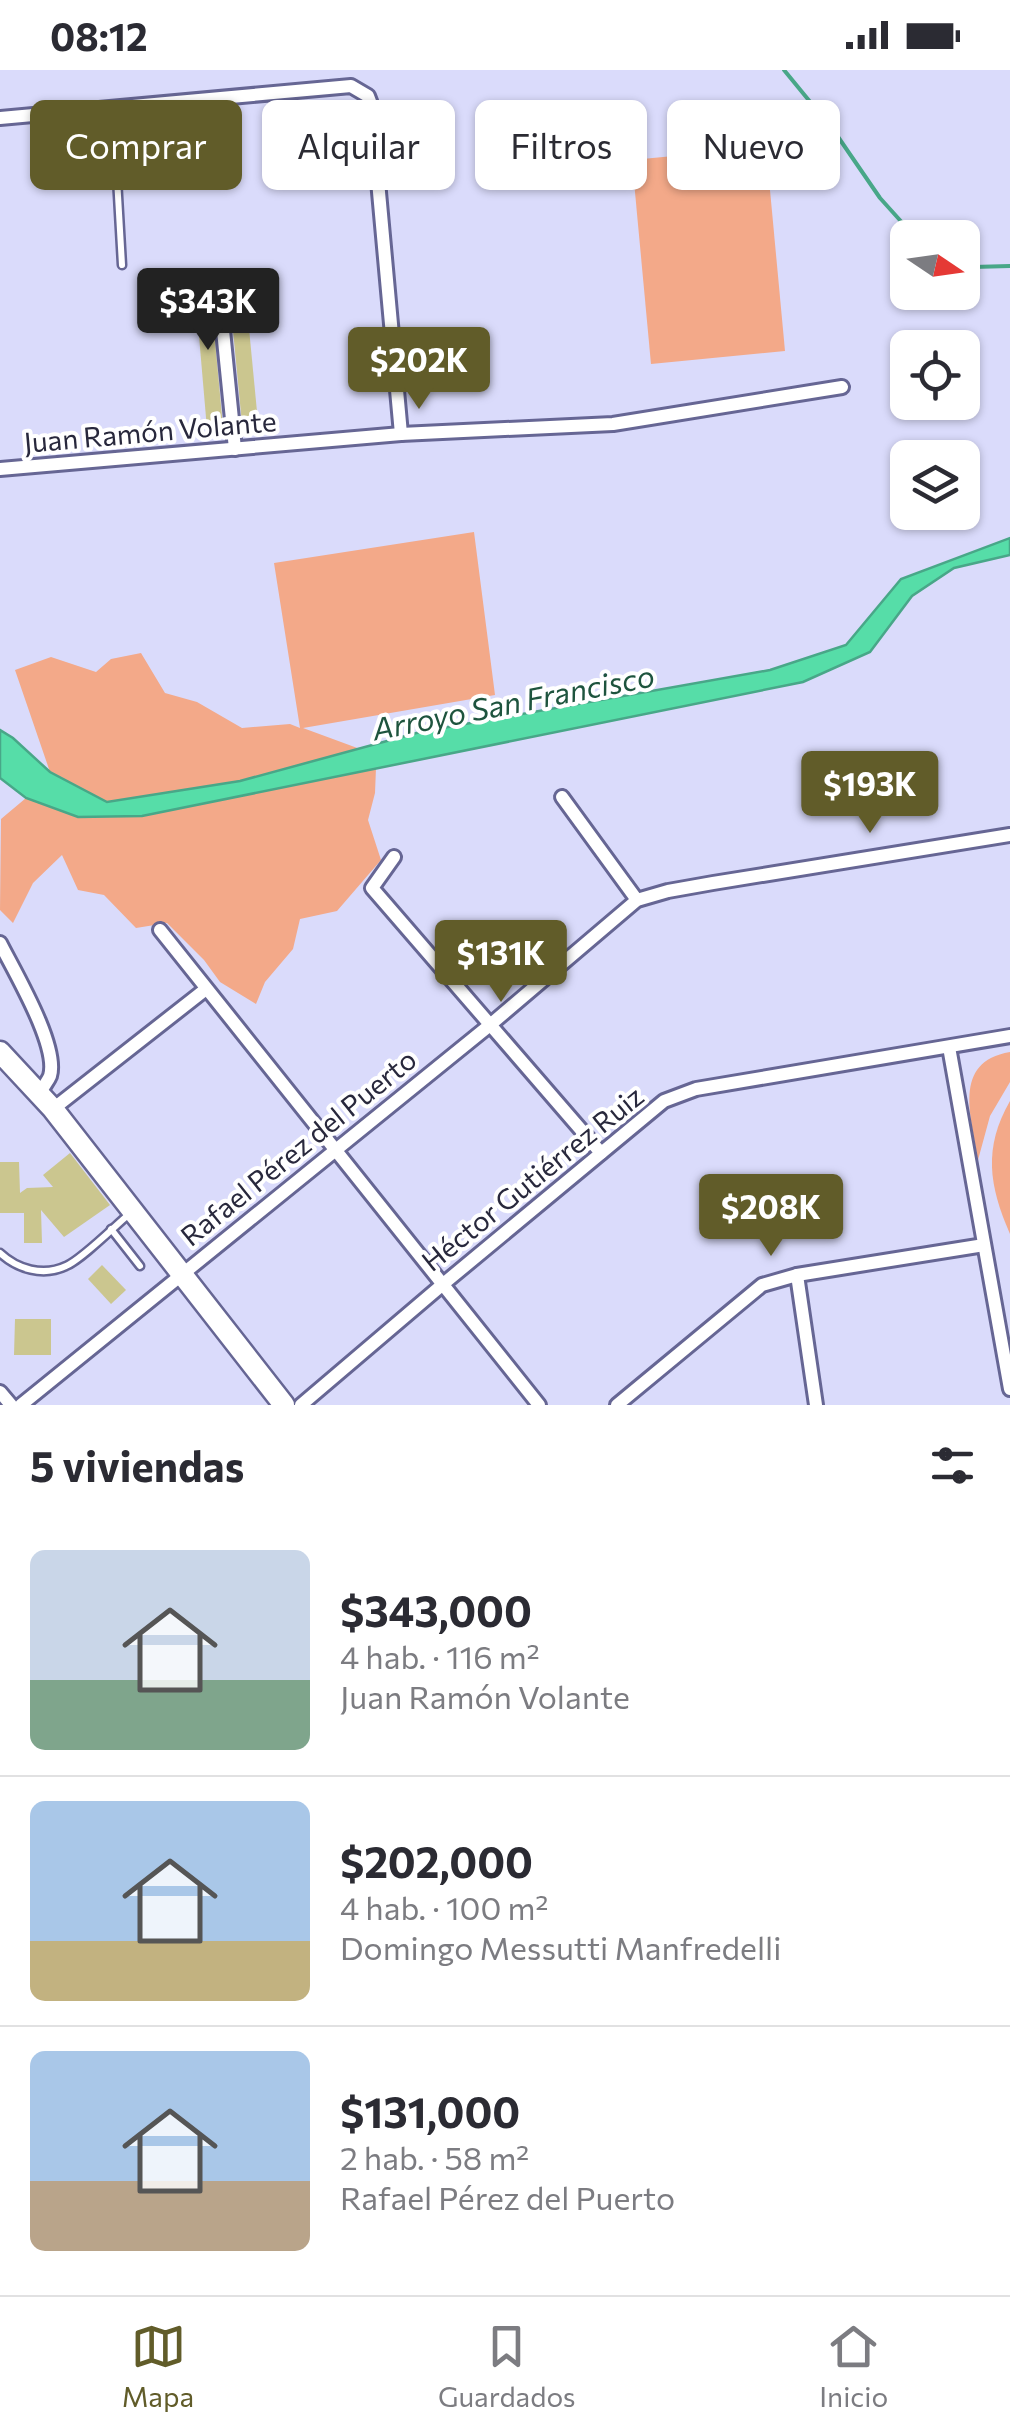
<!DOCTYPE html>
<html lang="es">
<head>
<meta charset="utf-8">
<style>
  :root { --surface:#fff; --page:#f2f2f3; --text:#2b2b33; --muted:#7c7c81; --line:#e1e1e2; --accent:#615c29 }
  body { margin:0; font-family:Commissioner,sans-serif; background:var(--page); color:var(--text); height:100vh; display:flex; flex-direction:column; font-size:38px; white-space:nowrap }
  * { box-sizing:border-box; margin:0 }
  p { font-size:32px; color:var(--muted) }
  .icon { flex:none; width:55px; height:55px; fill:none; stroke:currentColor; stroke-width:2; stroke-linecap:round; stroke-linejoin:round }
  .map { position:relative; height:1335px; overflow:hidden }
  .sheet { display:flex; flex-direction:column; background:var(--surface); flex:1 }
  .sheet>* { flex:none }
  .top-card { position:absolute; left:30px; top:30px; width:950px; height:90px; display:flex; gap:20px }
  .needle { width:65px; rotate:103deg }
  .buttons { position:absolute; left:890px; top:150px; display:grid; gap:20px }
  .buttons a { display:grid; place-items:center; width:90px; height:90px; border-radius:15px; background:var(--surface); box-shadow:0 2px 8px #0004; font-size:50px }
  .price { position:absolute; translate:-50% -85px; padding:0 22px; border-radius:10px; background:var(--accent); color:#fff; font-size:32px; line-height:65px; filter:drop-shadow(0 2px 5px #0008) }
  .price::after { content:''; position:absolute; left:50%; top:60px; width:30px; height:22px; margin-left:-15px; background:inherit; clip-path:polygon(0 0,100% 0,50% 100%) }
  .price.active { background:#222; color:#fff }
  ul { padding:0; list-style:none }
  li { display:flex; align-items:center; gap:30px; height:250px; padding:0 30px }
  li+li { border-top:2px solid var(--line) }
  li span { display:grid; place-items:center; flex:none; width:280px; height:200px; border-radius:15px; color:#555 }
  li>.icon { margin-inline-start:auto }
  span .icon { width:120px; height:120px; fill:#fffc; stroke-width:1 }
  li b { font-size:42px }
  h2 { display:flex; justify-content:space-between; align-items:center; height:120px; padding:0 30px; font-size:42px }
  .chip { padding:0 35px; border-radius:15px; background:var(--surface); box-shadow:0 2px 8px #0004; font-size:35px; line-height:90px }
  .chip.active { background:var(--accent); color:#fff }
  .status { display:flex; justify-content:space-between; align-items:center; height:70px; padding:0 50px; background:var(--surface); direction:ltr }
  .status svg { height:28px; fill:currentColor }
  .tabs { display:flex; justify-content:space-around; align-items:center; height:140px; border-top:2px solid var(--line); background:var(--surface); font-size:28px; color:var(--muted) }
  .tabs a { display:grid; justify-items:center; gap:5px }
  .tabs .active { color:var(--accent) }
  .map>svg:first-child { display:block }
</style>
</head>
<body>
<div class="status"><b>08:12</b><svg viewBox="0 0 49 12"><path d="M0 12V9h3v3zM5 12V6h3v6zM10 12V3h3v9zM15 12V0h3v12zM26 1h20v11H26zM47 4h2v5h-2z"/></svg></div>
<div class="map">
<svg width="1010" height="1335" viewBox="0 0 1010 1335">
  <rect width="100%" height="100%" fill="#dadbfb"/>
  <g fill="#f3a989">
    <path d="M766 77 785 281 651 294 632 90Z"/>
    <path d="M474 462 495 625 303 658 360 679 240 711 107 732 50 702 15 600 51 587 96 602 111 589 141 583 165 623 197 632 242 658 290 654 300 658 274 493Z"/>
    <path d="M376 698 375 723 368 750 381 790 337 841 300 849 293 879 265 912 256 934 220 912 204 890 167 853 136 858 104 825 78 820 62 785 33 813 13 853 0 840 1 749 26 728 78 747 142 746Z"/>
    <path d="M1010 982V1012L990 1046 978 1090C972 1048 951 992 1010 982Z"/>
    <path d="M1010 1031V1164C989 1116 983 1078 1010 1031Z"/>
  </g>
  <path fill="#56dda8" stroke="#48a788" stroke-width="2.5" d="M1010 468V485L954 498 912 526 870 582 803 612 142 746 78 747 26 728 0 708V660L13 668 50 702 107 732 240 711 420 662 770 600 846 575 901 509Z"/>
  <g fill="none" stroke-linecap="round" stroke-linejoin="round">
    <g stroke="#48a788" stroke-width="4">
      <path d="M784 0 834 61 880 128 916 168"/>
      <path d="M962 194 973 197 1010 196"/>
    </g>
  </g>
  <g fill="#cbc68f">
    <path d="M209 206 223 357 207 359 194 208Z"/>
    <path d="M248 248 258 352 242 354 232 250Z"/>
    <path d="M70 1083 110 1135 64 1167 41 1140 42 1173H24V1143H0V1092H19L20 1123 27 1118 53 1117 43 1105Z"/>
    <path d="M102 1195 126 1220 111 1234 88 1209Z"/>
    <path d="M15 1249H51V1285H14Z"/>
  </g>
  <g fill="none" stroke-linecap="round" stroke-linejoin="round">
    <g stroke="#666694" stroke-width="11">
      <g id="service">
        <path d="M113 39 122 195"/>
        <path d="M111 1159 140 1196"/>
        <path d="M0 1183C17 1199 43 1207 66 1196 81 1190 114 1157 128 1145"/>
      </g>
    </g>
    <g stroke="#666694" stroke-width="18">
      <g id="minor">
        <path d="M0 48 351 16 368 26 371 34 401 364"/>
        <path d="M218 211 235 379"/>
        <path d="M0 399 401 364 613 354 842 317"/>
        <path d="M562 727 637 830"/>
        <path d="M394 787 372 818 601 1083"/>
        <path d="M160 860 539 1335"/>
        <path d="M0 873C14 901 59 976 50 1006 48 1011 44 1015 42 1020"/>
        <path d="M949 977 1010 1319"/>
        <path d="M53 1039 206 919"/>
        <path d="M797 1205 816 1335"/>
        <path d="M0 1322 11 1335"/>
        <path d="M21 1335 490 955 637 830 668 821 713 813 1010 765"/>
        <path d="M301 1335 442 1215 664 1031 696 1019 1010 966"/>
        <path d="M617 1335 762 1215 797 1205 984 1175"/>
      </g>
    </g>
    <g stroke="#666694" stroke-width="25">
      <path id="trunk" d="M0 982 53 1039 284 1335"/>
    </g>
    <use href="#service" stroke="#fff" stroke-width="6"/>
    <use href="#minor" stroke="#fff" stroke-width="12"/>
    <use href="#trunk" stroke="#fff" stroke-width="20"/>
  </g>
  <g text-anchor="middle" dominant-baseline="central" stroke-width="8" stroke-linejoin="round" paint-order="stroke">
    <g font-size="28" fill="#28283c" stroke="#fff">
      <text transform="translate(150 361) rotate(-5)">Juan Ramón Volante</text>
      <text transform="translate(298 1077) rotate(-39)">Rafael Pérez del Puerto</text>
      <text transform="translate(532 1108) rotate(-39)">Héctor Gutiérrez Ruiz</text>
    </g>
    <g font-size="30" font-style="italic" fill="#1e543e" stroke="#fff">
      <text transform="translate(513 631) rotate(-11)">Arroyo San Francisco</text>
    </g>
  </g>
</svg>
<div class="buttons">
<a><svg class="needle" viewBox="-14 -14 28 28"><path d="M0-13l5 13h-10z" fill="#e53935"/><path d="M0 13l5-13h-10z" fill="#7c7c81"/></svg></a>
<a><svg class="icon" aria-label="locate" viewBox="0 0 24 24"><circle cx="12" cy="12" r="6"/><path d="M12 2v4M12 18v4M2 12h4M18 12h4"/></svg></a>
<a><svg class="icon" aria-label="layers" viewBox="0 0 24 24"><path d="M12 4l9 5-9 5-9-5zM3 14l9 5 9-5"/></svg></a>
</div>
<b class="price active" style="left:208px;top:283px">$343K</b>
<b class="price" style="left:419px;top:342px">$202K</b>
<b class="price" style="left:870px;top:766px">$193K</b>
<b class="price" style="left:501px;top:935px">$131K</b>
<b class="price" style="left:771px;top:1189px">$208K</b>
<div class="top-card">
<a class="chip active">Comprar</a>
<a class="chip">Alquilar</a>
<a class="chip">Filtros</a>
<a class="chip">Nuevo</a>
</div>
</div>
<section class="sheet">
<h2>5 viviendas<svg class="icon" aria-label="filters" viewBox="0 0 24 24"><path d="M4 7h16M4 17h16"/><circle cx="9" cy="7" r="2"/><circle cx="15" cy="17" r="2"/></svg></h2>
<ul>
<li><span style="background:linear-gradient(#c9d6e8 65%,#7fa58c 0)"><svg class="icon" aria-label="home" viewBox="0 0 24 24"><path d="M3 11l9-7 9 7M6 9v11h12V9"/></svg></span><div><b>$343,000</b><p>4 hab. · 116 m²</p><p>Juan Ramón Volante</p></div></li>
<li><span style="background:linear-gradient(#a9c7e8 70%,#c2b280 0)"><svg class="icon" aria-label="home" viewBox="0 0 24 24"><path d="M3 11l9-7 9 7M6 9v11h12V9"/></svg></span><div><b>$202,000</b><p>4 hab. · 100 m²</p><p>Domingo Messutti Manfredelli</p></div></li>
<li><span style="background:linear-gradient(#a9c7e8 65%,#b9a48a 0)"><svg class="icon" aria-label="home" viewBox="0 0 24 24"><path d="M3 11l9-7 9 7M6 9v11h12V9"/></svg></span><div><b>$131,000</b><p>2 hab. · 58 m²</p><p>Rafael Pérez del Puerto</p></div></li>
</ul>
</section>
<nav class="tabs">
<a class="active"><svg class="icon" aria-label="map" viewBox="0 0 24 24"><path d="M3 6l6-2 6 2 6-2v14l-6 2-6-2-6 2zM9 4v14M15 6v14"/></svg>Mapa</a>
<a><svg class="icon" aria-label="saved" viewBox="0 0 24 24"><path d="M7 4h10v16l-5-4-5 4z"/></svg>Guardados</a>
<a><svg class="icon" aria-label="home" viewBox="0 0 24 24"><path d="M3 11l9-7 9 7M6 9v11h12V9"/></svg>Inicio</a>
</nav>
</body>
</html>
